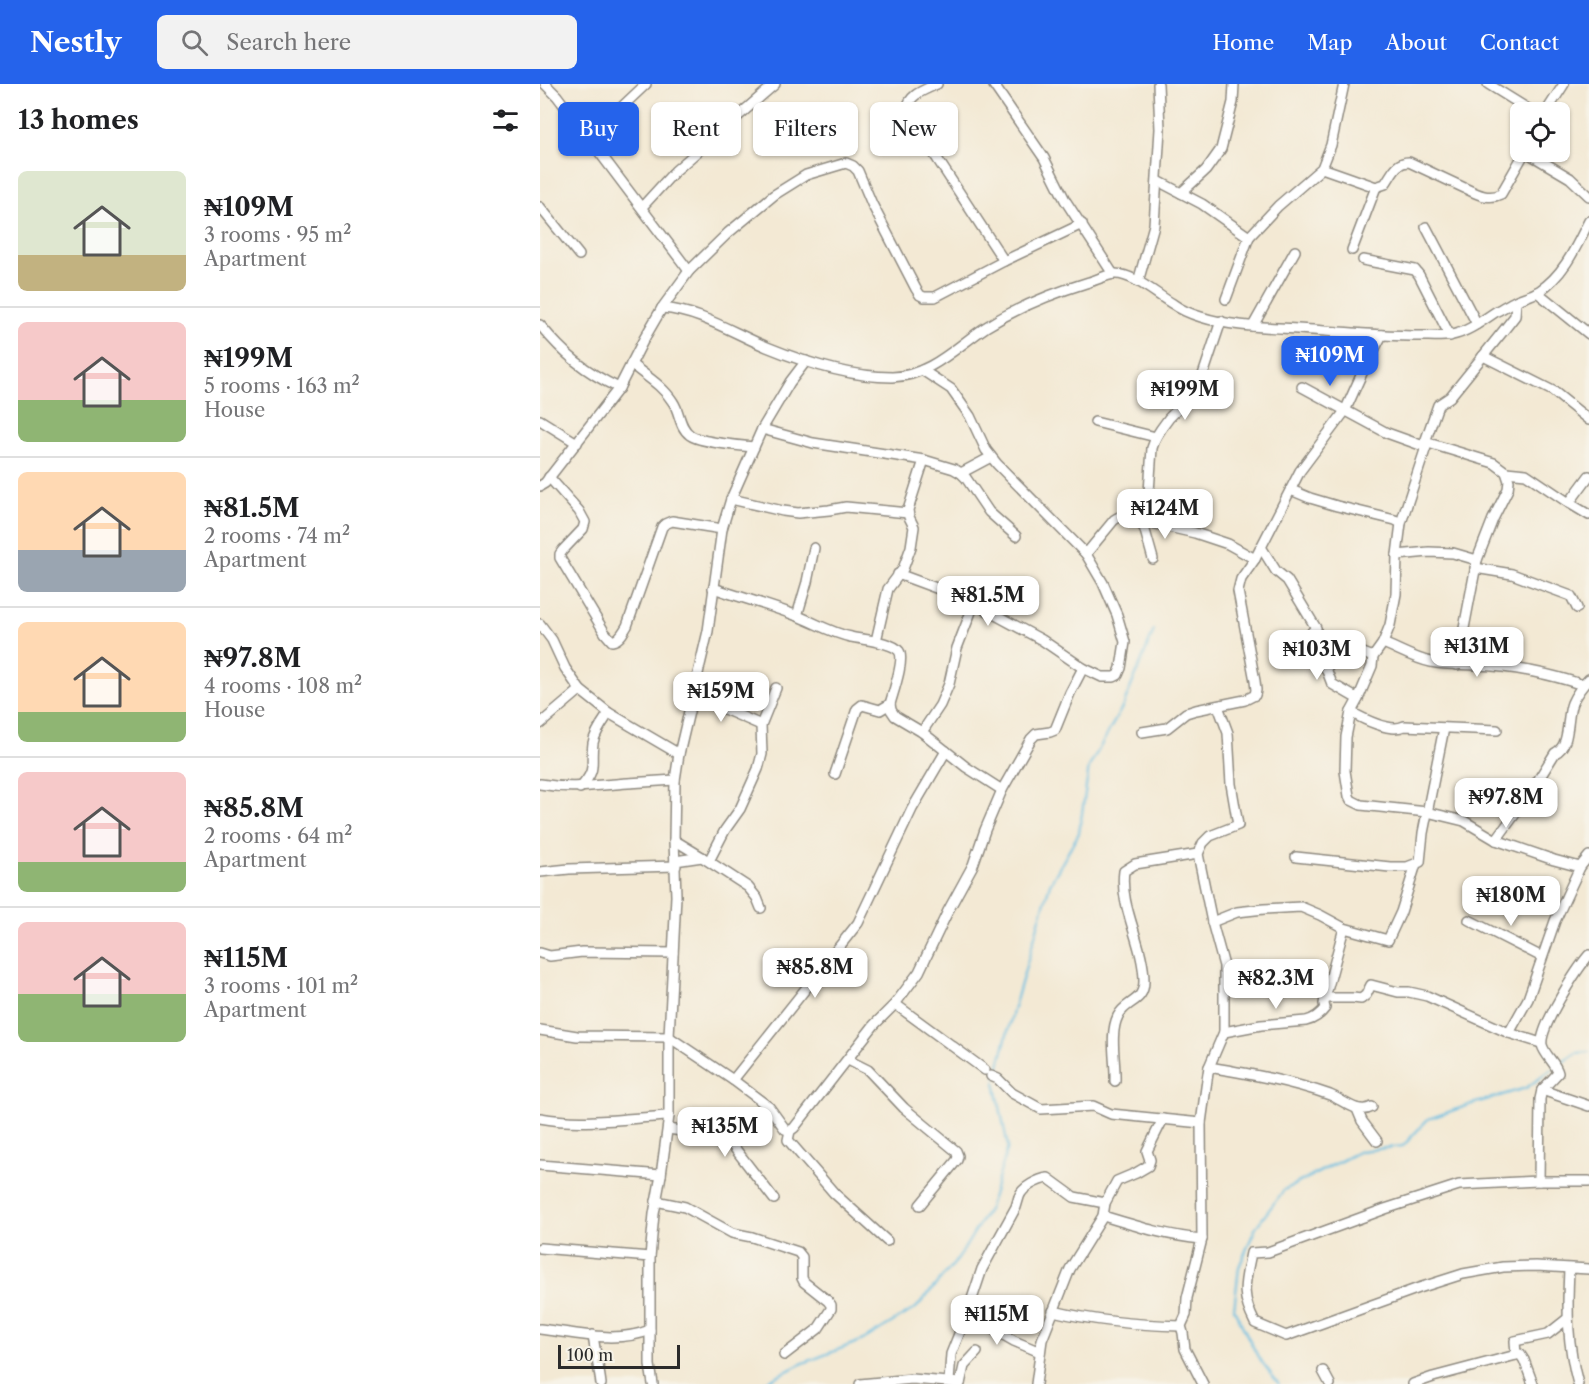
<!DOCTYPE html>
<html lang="en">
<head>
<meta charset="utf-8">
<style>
  :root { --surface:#fff; --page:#f2f2f2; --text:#202124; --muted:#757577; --line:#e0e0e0; --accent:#2563eb }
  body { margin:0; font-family:"Libre Caslon Text",serif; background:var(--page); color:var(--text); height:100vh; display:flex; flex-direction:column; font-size:22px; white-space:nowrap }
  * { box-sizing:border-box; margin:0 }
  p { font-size:20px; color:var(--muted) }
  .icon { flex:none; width:33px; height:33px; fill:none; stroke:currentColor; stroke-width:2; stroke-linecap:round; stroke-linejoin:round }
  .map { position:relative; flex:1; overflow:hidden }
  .side { display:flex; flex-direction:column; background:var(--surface); width:540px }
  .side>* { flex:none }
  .guide { position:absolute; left:18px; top:18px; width:570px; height:54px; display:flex; gap:12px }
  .buttons { position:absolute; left:970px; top:18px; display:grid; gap:12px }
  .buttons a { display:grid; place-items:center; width:60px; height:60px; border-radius:9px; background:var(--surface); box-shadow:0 2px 4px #0004; font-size:30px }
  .scale { position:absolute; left:18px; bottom:15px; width:122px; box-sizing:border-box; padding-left:6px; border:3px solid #2b2b2b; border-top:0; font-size:16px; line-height:21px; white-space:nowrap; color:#2b2b2b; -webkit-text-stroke:4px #f7f3e8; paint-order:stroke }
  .price { position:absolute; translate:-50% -51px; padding:0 14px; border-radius:12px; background:#fff; color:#222; font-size:20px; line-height:39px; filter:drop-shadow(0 2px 3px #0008) }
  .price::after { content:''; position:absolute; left:50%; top:36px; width:18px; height:14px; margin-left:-9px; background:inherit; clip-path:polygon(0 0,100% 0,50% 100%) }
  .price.active { background:var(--accent); color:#fff }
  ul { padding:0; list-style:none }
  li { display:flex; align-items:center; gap:18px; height:150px; padding:0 18px }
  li+li { border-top:2px solid var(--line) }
  li span { display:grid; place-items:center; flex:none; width:168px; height:120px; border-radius:9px; color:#555 }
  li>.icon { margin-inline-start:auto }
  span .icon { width:72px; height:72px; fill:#fffc; stroke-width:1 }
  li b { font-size:26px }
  h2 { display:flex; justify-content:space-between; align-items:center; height:72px; padding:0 18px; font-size:26px }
  .tag { padding:0 21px; border-radius:9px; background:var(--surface); box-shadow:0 2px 4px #0004; font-size:21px; line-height:54px }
  .tag.active { background:var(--accent); color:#fff }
  header { display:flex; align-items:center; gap:36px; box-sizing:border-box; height:84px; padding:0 30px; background:var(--accent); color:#fff }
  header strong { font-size:28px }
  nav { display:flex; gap:33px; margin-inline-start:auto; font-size:21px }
  .search { width:420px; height:54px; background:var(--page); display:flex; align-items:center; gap:15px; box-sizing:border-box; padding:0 21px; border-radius:9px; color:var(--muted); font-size:22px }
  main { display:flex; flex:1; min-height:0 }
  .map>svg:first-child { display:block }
</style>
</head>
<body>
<header>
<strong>Nestly</strong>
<div class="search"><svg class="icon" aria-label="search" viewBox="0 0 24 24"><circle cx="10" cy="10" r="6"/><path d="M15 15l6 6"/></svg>Search here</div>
<nav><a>Home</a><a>Map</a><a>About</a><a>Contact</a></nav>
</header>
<main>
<section class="side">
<h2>13 homes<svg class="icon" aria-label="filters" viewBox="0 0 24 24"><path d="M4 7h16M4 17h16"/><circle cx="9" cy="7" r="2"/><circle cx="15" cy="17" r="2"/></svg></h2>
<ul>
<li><span style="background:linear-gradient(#dfe7d0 70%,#c2b280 0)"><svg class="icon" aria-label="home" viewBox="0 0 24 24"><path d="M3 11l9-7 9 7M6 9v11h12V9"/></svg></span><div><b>₦109M</b><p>3 rooms · 95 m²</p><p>Apartment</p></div></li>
<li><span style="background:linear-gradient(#f6c9c9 65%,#8fb573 0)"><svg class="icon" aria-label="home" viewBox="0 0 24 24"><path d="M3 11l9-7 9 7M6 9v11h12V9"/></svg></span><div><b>₦199M</b><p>5 rooms · 163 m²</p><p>House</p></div></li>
<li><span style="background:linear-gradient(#ffd9b3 65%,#9aa5b1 0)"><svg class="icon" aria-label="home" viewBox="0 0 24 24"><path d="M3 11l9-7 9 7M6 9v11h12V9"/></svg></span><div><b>₦81.5M</b><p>2 rooms · 74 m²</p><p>Apartment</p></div></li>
<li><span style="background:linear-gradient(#ffd9b3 75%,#8fb573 0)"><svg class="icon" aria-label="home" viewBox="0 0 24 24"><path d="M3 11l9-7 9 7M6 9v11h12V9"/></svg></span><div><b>₦97.8M</b><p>4 rooms · 108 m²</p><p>House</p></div></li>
<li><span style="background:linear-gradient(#f6c9c9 75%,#8fb573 0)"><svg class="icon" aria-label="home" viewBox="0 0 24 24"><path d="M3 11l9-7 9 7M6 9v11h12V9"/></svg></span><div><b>₦85.8M</b><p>2 rooms · 64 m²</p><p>Apartment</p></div></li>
<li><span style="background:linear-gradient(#f6c9c9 60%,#8fb573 0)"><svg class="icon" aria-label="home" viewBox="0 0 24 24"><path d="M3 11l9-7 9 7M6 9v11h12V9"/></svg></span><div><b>₦115M</b><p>3 rooms · 101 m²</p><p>Apartment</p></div></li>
</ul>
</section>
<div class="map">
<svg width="1049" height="1300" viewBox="0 0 1049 1300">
  <rect width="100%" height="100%" fill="#f7f3e8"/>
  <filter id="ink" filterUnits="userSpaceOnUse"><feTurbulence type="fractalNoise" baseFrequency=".0167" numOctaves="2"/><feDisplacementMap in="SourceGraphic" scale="12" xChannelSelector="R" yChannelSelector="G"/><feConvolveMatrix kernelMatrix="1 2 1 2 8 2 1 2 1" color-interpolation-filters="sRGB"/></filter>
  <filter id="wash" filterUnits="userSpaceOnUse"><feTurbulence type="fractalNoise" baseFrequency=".008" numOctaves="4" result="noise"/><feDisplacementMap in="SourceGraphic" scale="24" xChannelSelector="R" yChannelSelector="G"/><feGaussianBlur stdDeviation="1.35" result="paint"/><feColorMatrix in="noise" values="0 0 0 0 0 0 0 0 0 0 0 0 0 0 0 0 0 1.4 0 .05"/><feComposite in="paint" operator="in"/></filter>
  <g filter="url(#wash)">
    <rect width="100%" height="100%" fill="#f3e9d4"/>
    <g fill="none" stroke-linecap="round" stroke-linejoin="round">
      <g stroke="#65bde2" stroke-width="2">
        <path d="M1017 982 1036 969 1049 968"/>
        <path d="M456 993 473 927 510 800 539 749 549 683 584 620 614 546"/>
        <path d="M221 1300 261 1280 323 1256 376 1224 418 1175 449 1124 468 1063 455 998"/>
        <path d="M739 1300 718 1273 694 1225 699 1183 716 1143 744 1106 820 1067 863 1062 888 1035 932 1020 986 1004 1012 985"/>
      </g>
    </g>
  </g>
  <g filter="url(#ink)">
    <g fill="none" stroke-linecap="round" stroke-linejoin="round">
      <g stroke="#8f8a80" stroke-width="12">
        <g id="minor">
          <path d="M5 0 17 12 149 187"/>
          <path d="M397 0C385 6 369 10 367 25L387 59 464 177"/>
          <path d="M453 0 504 74 525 116 573 190"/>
          <path d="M948 0 993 28"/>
          <path d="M1006 28 1024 0"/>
          <path d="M49 54 106 0"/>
          <path d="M986 68 1030 94 1049 112"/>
          <path d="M782 84 836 103 845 100C852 91 855 78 869 78L933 108C942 112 951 115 961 110L985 68"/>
          <path d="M618 97 662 120 709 153 738 122 782 84 791 61 804 0"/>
          <path d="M641 109 666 86 681 65 693 18 694 0"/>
          <path d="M0 123 39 171"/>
          <path d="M102 123 135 87 235 0"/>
          <path d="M886 143 937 240"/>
          <path d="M812 166 836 103"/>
          <path d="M823 176 875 186 879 191 910 252"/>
          <path d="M598 198 614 141 620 45 618 0"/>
          <path d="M997 208 1049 250"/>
          <path d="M686 215 709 153"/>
          <path d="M976 217 975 232 964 246 910 313 898 321 885 358 886 363 861 439 857 471 856 510 850 541 843 559 833 573 832 582 818 615 811 628 806 653 805 687 809 712 811 716 821 721 887 728 924 737 956 756 1014 776 1040 783"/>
          <path d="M122 224C160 227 193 249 227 263 266 279 310 293 352 293 390 292 416 263 446 243 478 223 513 209 549 198 557 196 566 191 574 190 593 189 617 211 633 220 641 226 651 230 661 233 695 244 737 243 773 246 809 249 845 252 881 252 891 252 902 253 912 251 928 248 943 236 957 227 963 224 969 220 975 217 983 213 991 212 999 207 1024 191 1036 163 1049 137"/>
          <path d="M0 241C24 270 45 288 79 304"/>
          <path d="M713 242 755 167"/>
          <path d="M943 272 1013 307 1049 336"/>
          <path d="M91 280C106 292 123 302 133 318 140 328 139 343 150 351 159 358 201 362 214 363"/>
          <path d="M762 303 847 349 886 363"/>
          <path d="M0 336 37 359"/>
          <path d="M555 338 616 353"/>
          <path d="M222 345 273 359 384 376 414 385 421 389 426 394 449 428 476 452"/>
          <path d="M885 358 954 379 966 388 969 397 968 405 953 435 937 476 917 581"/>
          <path d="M966 388 986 390 1029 419"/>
          <path d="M421 389 451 373"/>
          <path d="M1049 392 1029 419 1049 431"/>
          <path d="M9 393 39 427 45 438 43 445 23 466 20 470V474L65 549 72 557C80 556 83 548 87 542L122 443 125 440 132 437 182 445"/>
          <path d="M0 402 5 399 79 304 104 255 122 224 149 187 188 149 234 111 266 91 306 79 313 82 318 87 332 120 376 205 380 211 384 213H395L464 177 542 140"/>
          <path d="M751 406 770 414 797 422 855 436 861 439"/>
          <path d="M191 415 243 427 258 429 289 426 306 423 368 429"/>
          <path d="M607 438 612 364 616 353 621 345 629 334 653 310 663 291 681 237"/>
          <path d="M604 443 613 475"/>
          <path d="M721 463 736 487 747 496 776 544 772 548 833 573"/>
          <path d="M546 470 574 436C585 427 595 436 604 443L607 438 655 449 688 460 715 475"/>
          <path d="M857 471 889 468 913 469 937 476"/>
          <path d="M935 484 972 490 1031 512 1037 524"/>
          <path d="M358 490 426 515 502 556 543 584 562 593H574L578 591 581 584 585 558 577 531 563 499 546 470 457 380 446 366 430 332 411 305 382 286"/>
          <path d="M173 504C200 513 228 521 255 531 274 538 291 549 311 553 323 556 351 557 359 567 365 575 353 609 350 620L351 626 355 632 382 648 426 683 462 706"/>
          <path d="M257 532 267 498 274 464"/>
          <path d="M0 540 12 556 25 584 40 606 69 629 139 670"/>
          <path d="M772 548 792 600 818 615"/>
          <path d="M336 557 348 505 363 485 371 463 374 443 369 433 368 426 384 376"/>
          <path d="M843 559C858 565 875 575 891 578 906 581 922 580 937 581 971 582 1011 590 1043 601"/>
          <path d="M152 611 221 641"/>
          <path d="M811 628C823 635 851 649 864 642L957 646"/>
          <path d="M0 640 40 606"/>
          <path d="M382 648 400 621 409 600 417 564 434 520"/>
          <path d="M602 648 627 644 646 629 656 626 705 616 715 611 716 606 715 597 698 507 701 495 715 475 760 387 805 327 823 287 842 251"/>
          <path d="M295 690 317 625 322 621 340 626 350 620"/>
          <path d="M0 700C33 706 56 701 88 699 104 698 120 697 135 696"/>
          <path d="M40 704C58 685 50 680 53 659 55 648 63 638 69 629"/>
          <path d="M134 756 162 773 208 803 217 814 221 824"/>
          <path d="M956 756 989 711 1015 669C1031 662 1026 634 1032 619 1036 610 1042 602 1049 595"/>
          <path d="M756 773 850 783H867L880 778 883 749 904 644"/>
          <path d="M135 777 162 773"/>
          <path d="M169 777 185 746 200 725 218 685 222 670 221 641 236 604"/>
          <path d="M0 788 29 785 136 782"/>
          <path d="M929 836 1002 873"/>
          <path d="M672 838 697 828 724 825 761 823 780 831 804 844 848 856 861 828 876 780"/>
          <path d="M0 869 10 872 42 868 133 869"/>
          <path d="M785 914H813L821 915 826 911 831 901 858 908H869L887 912 969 949 1001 959"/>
          <path d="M355 920 445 986"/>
          <path d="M0 946 37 952 129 953 193 996 229 1023 245 1045 250 1047"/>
          <path d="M684 948 721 941 766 937C774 935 780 931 785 924L784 920 785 914 804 844"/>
          <path d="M969 949 988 915 1015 837 1040 783 1049 772"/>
          <path d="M308 976 328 986 364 1024 416 1067 418 1072 417 1076 380 1121"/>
          <path d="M669 983C710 990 751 997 790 1011 803 1016 818 1031 832 1023"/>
          <path d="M451 992 458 995 472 1009 501 1025 553 1022 571 1030 661 1039"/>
          <path d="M193 996 318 839 372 725 406 667"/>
          <path d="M575 997C576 978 569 950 578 932 586 916 604 919 604 897 604 860 579 823 584 787L595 780 658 770"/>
          <path d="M1002 1006 1049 1022"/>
          <path d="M817 1025 822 1037 837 1057"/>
          <path d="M0 1034C43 1042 86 1034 129 1032"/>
          <path d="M128 1045 183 1053 190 1058 234 1115"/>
          <path d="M0 1081 121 1091"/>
          <path d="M999 1097 1000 1015 1002 1006 1018 989C1016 979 1005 972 1002 961 999 944 1037 885 1049 871"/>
          <path d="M1049 1097H999L919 1101 845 1125 728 1168 711 1169C705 1199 700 1210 715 1239L746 1252 879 1204 923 1190 963 1183 996 1182 1049 1185"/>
          <path d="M116 1117 145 1123 192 1149 212 1153 258 1168 262 1173V1194L264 1198 288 1217 291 1221V1225L278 1245 244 1271"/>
          <path d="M563 1132C596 1142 627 1152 662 1155"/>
          <path d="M347 1157 294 1109 248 1056 250 1047 254 1044 334 941 355 920 379 888 408 827 433 781 445 746 462 706 491 655 496 650 510 648 515 646 530 609 543 584"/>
          <path d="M0 1164 110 1173"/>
          <path d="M1029 1185C1027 1227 1027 1259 1038 1300"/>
          <path d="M513 1227C555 1237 598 1241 641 1242"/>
          <path d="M427 1230 474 1257 500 1268"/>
          <path d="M0 1245C35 1249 76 1260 110 1246"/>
          <path d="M53 1251C55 1268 59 1283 61 1300"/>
          <path d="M976 1271 975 1257 1008 1250 1027 1235"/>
          <path d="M783 1287 790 1300"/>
          <path d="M409 1298 411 1270 427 1230 442 1185 476 1123C477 1120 478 1116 479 1113 482 1103 499 1095 508 1094L534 1113 565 1119"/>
          <path d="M113 1300 110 1281V1173L114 1130 121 1091 129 1032V953L136 812 134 756 135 696 139 670 168 547 182 445 191 415 222 345 250 298 266 277"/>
          <path d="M320 1300 372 1295 420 1299"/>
          <path d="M420 1300 424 1282 437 1268"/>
          <path d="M496 1300 502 1256 530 1185 563 1132 565 1119 577 1097 596 1089 608 1082 610 1076 607 1067 623 1035"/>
          <path d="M663 1300 645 1265 643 1249 641 1242 646 1231 647 1214 662 1155 661 1039 667 996 669 983 684 948V882L672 838 658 770 663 759 670 752 698 741 691 700 688 649 678 622"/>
          <path d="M873 1300 893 1293 980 1270 984 1276 993 1300"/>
        </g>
      </g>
      <use href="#minor" stroke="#fff" stroke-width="9"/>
    </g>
  </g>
</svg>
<div class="buttons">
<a><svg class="icon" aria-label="locate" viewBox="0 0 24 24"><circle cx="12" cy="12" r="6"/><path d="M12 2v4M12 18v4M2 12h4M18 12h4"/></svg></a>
</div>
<div class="scale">100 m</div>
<b class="price active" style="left:790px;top:303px">₦109M</b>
<b class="price" style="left:645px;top:337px">₦199M</b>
<b class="price" style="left:625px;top:456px">₦124M</b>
<b class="price" style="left:448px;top:543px">₦81.5M</b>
<b class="price" style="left:937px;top:594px">₦131M</b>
<b class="price" style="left:777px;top:597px">₦103M</b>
<b class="price" style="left:181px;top:639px">₦159M</b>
<b class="price" style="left:966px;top:745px">₦97.8M</b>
<b class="price" style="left:971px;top:843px">₦180M</b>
<b class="price" style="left:275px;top:915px">₦85.8M</b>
<b class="price" style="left:736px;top:926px">₦82.3M</b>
<b class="price" style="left:185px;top:1074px">₦135M</b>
<b class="price" style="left:457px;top:1262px">₦115M</b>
<div class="guide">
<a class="tag active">Buy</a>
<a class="tag">Rent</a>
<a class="tag">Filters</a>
<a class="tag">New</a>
</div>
</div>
</main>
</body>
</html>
